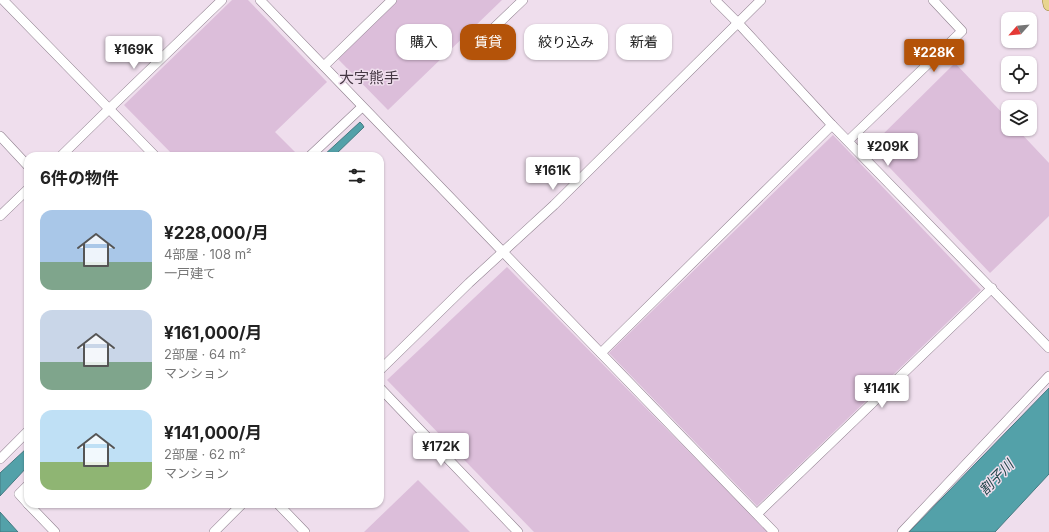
<!DOCTYPE html>
<html lang="ja">
<head>
<meta charset="utf-8">
<style>
  :root { --surface:#fff; --page:#f2f2f2; --text:#222; --muted:#767676; --accent:#b45309 }
  body { margin:0; font-family:Inter,"Noto Sans JP",sans-serif; background:var(--page); color:var(--text); height:100vh; display:flex; flex-direction:column; font-size:15px; white-space:nowrap }
  * { box-sizing:border-box; margin:0 }
  p { font-size:13px; color:var(--muted) }
  .icon { flex:none; width:22px; height:22px; fill:none; stroke:currentColor; stroke-width:2; stroke-linecap:round; stroke-linejoin:round }
  .map { position:relative; flex:1; overflow:hidden }
  .panel { position:absolute; left:24px; top:152px; width:360px; height:356px; display:flex; flex-direction:column; background:var(--surface); border-radius:12px; box-shadow:0 1px 3px #0004 }
  .panel>* { flex:none }
  .top-card { position:absolute; left:396px; top:24px; width:380px; height:36px; display:flex; gap:8px }
  .needle { width:26px; rotate:243deg }
  .buttons { position:absolute; left:1001px; top:12px; display:grid; gap:8px }
  .buttons a { display:grid; place-items:center; width:36px; height:36px; border-radius:8px; background:var(--surface); box-shadow:0 1px 3px #0004; font-size:20px }
  .price { position:absolute; translate:-50% -34px; padding:0 9px; border-radius:4px; background:#fff; color:#222; font-size:13px; line-height:26px; filter:drop-shadow(0 1px 2px #0008) }
  .price::after { content:''; position:absolute; left:50%; top:24px; width:12px; height:9px; margin-left:-6px; background:inherit; clip-path:polygon(0 0,100% 0,50% 100%) }
  .price.on { background:var(--accent); color:#fff }
  ul { padding:0; list-style:none }
  li { display:flex; align-items:center; gap:12px; height:100px; padding:0 16px }
  li span { display:grid; place-items:center; flex:none; width:112px; height:80px; border-radius:12px; color:#555 }
  li>.icon { margin-inline-start:auto }
  span .icon { width:48px; height:48px; fill:#fffc; stroke-width:1 }
  li b { font-size:17px }
  h2 { display:flex; justify-content:space-between; align-items:center; height:48px; padding:0 16px; font-size:17px }
  .pill { padding:0 14px; border-radius:12px; background:var(--surface); box-shadow:0 1px 3px #0004; font-size:14px; line-height:36px }
  .pill.on { background:var(--accent); color:#fff }
  .map>svg:first-child { display:block }
</style>
</head>
<body>
<div class="map">
<svg width="1049" height="532" viewBox="0 0 1049 532">
  <rect width="100%" height="100%" fill="#efdeed"/>
  <g fill="#dcbeda">
    <path d="M232 0H248L327 82 275 132 298 155 297 156H174L124 105Z"/>
    <path d="M397 0H502L388 110 337 58Z"/>
    <path d="M955 63 1008 119V129H1017L1049 163V216L990 273 870 147Z"/>
    <path d="M833 135 981 290 757 506 609 353Z"/>
    <path d="M507 267 768 532H534L387 380Z"/>
    <path d="M418 480 470 532H364Z"/>
  </g>
  <g fill="#53a1a9" stroke="#457a81">
    <path d="M360 122 362 124 364 127 334 156H323Z"/>
    <path d="M1049 388V474L995 532H909Z"/>
    <path d="M27 448 28 449V466L0 496V473Z"/>
    <path d="M0 512 18 532H0Z"/>
  </g>
  <g fill="none" stroke-linecap="round" stroke-linejoin="round">
    <g stroke="#8e7f8d" stroke-width="10">
      <g id="minor">
        <path d="M3 0 155 156"/>
        <path d="M260 0 503 252 774 532"/>
        <path d="M715 0 738 23 832 125 1049 348"/>
        <path d="M478 43 523 0"/>
        <path d="M324 66 392 0"/>
        <path d="M0 136 28 166"/>
        <path d="M848 141 962 31 933 0"/>
        <path d="M61 156 109 109 222 0"/>
        <path d="M310 156 362 107"/>
        <path d="M0 216 28 189"/>
        <path d="M601 353 832 125"/>
        <path d="M380 370 469 283 554 205 761 0"/>
        <path d="M380 388 518 532"/>
        <path d="M0 459 28 431"/>
        <path d="M28 485 19 494 28 504"/>
        <path d="M28 504 55 532"/>
        <path d="M278 504 305 532"/>
        <path d="M757 514 992 288"/>
        <path d="M214 532 242 504"/>
        <path d="M902 532 1049 376"/>
      </g>
    </g>
    <g stroke="#998339" stroke-width="12">
      <path id="major" d="M1048 0 1049 5"/>
    </g>
    <use href="#minor" stroke="#fff" stroke-width="9"/>
    <use href="#major" stroke="#e8d58f" stroke-width="11"/>
  </g>
  <g text-anchor="middle" dominant-baseline="central" stroke-width="3" stroke-linejoin="round" paint-order="stroke">
    <g font-size="14" font-style="italic" fill="#204549" stroke="#efdeed">
      <text transform="translate(996 477) rotate(-46)">割子川</text>
    </g>
    <g font-size="15" fill="#453844" stroke="#efdeed">
      <text x="369" y="77">大字熊手</text>
    </g>
  </g>
</svg>
<div class="buttons">
<a><svg class="needle" viewBox="-14 -14 28 28"><path d="M0-13l5 13h-10z" fill="#e53935"/><path d="M0 13l5-13h-10z" fill="#767676"/></svg></a>
<a><svg class="icon" aria-label="locate" viewBox="0 0 24 24"><circle cx="12" cy="12" r="6"/><path d="M12 2v4M12 18v4M2 12h4M18 12h4"/></svg></a>
<a><svg class="icon" aria-label="layers" viewBox="0 0 24 24"><path d="M12 4l9 5-9 5-9-5zM3 14l9 5 9-5"/></svg></a>
</div>
<b class="price" style="left:134px;top:70px">¥169K</b>
<b class="price on" style="left:934px;top:73px">¥228K</b>
<b class="price" style="left:888px;top:167px">¥209K</b>
<b class="price" style="left:553px;top:191px">¥161K</b>
<b class="price" style="left:882px;top:409px">¥141K</b>
<b class="price" style="left:441px;top:467px">¥172K</b>
<div class="top-card">
<a class="pill">購入</a>
<a class="pill on">賃貸</a>
<a class="pill">絞り込み</a>
<a class="pill">新着</a>
</div>
<section class="panel">
<h2>6件の物件<svg class="icon" aria-label="filters" viewBox="0 0 24 24"><path d="M4 7h16M4 17h16"/><circle cx="9" cy="7" r="2"/><circle cx="15" cy="17" r="2"/></svg></h2>
<ul>
<li><span style="background:linear-gradient(#a9c7e8 65%,#7fa58c 0)"><svg class="icon" aria-label="home" viewBox="0 0 24 24"><path d="M3 11l9-7 9 7M6 9v11h12V9"/></svg></span><div><b>¥228,000/月</b><p>4部屋 · 108 m²</p><p>一戸建て</p></div></li>
<li><span style="background:linear-gradient(#c9d6e8 65%,#7fa58c 0)"><svg class="icon" aria-label="home" viewBox="0 0 24 24"><path d="M3 11l9-7 9 7M6 9v11h12V9"/></svg></span><div><b>¥161,000/月</b><p>2部屋 · 64 m²</p><p>マンション</p></div></li>
<li><span style="background:linear-gradient(#bfe0f5 65%,#8fb573 0)"><svg class="icon" aria-label="home" viewBox="0 0 24 24"><path d="M3 11l9-7 9 7M6 9v11h12V9"/></svg></span><div><b>¥141,000/月</b><p>2部屋 · 62 m²</p><p>マンション</p></div></li>
</ul>
</section>
</div>
</body>
</html>
